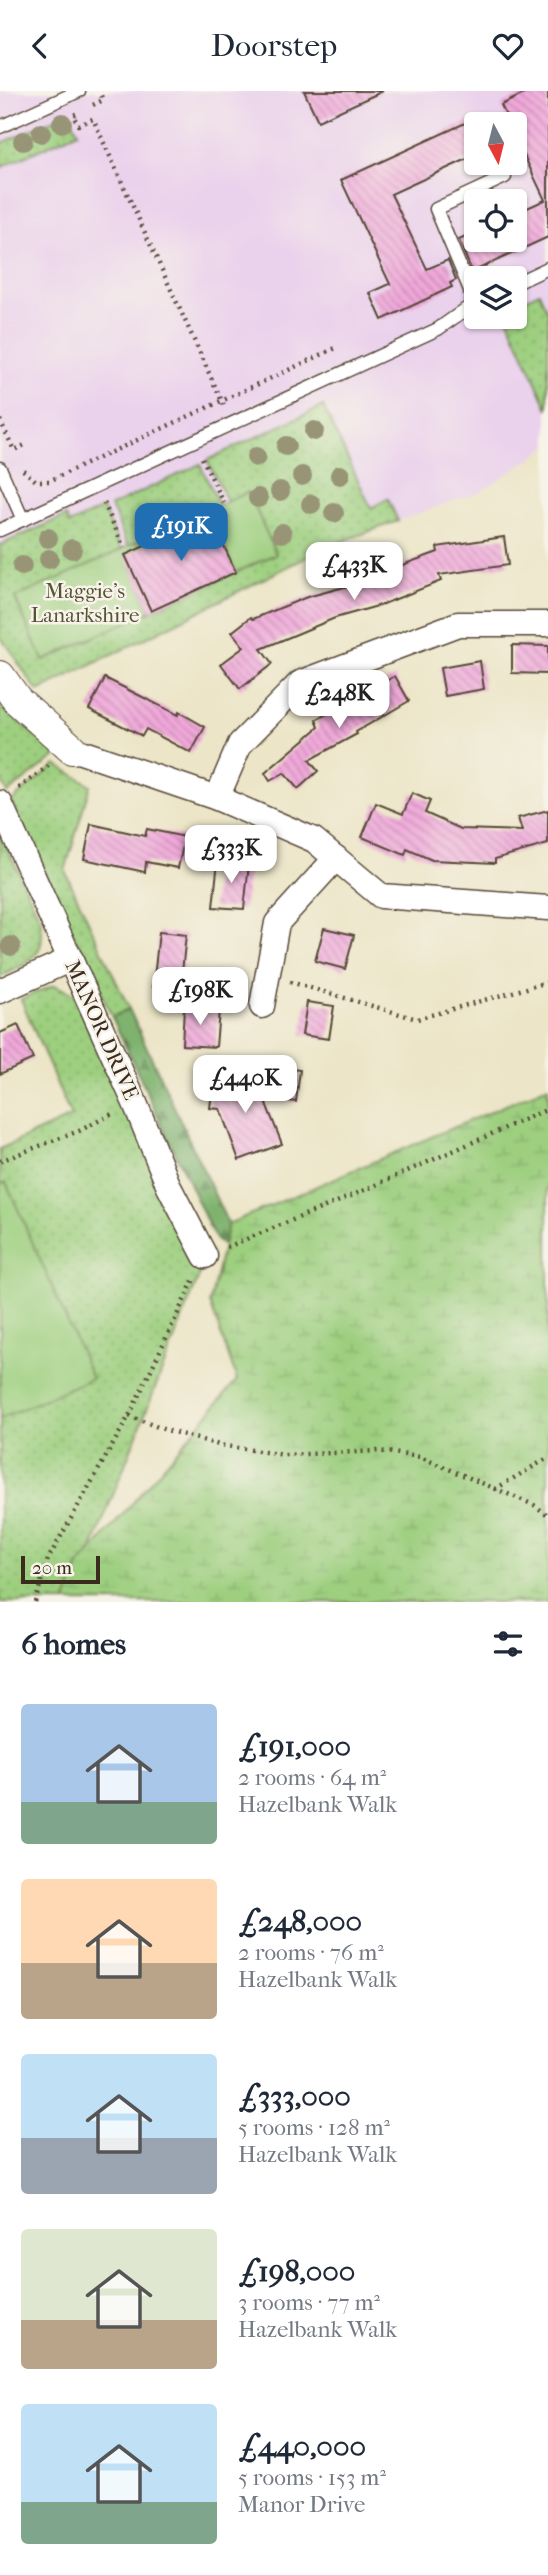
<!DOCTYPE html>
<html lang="en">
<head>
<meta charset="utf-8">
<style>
  :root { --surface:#fff; --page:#f6f6f7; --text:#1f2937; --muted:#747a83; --accent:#1f6fb2 }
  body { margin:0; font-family:"IM FELL French Canon",serif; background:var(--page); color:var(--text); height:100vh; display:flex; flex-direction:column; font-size:26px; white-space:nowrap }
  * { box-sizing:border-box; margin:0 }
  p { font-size:23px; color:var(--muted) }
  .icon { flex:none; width:38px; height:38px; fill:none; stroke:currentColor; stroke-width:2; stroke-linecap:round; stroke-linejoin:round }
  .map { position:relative; height:1511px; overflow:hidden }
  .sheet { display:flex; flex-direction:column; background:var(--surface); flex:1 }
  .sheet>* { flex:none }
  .needle { width:46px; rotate:173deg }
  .tools { position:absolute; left:464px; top:21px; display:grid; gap:14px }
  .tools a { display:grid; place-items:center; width:63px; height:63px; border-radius:7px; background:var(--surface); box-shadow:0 2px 5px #0004; font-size:35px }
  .scale { position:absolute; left:21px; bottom:18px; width:79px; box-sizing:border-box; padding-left:7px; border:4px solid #3b2a1e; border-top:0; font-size:19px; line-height:24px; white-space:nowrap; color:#3b2a1e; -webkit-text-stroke:5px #f7f3e8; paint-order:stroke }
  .price { position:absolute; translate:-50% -60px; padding:0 16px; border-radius:14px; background:#fff; color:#222; font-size:23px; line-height:46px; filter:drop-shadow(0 2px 4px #0008) }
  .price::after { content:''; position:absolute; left:50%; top:42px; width:21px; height:16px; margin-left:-10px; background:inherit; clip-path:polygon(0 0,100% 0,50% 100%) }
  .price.active { background:var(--accent); color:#fff }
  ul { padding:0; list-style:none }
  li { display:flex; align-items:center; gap:21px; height:175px; padding:0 21px }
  li span { display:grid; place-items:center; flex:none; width:196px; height:140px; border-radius:7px; color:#555 }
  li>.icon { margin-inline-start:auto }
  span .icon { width:84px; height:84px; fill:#fffc; stroke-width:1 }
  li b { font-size:30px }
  h2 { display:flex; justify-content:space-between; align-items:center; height:84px; padding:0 21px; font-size:30px }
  header { display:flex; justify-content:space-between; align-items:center; height:91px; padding:0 21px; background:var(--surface); font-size:32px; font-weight:600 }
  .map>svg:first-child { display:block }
</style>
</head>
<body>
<header><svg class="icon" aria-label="back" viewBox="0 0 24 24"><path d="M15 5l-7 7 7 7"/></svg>Doorstep<svg class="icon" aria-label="heart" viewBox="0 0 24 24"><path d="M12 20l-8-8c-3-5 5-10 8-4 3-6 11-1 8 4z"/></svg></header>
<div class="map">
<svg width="548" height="1511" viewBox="0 0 548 1511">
  <defs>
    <pattern id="grass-dots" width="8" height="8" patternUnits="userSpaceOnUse" patternTransform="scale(1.75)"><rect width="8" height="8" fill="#9dcf7f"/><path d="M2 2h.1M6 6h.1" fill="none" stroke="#88b26d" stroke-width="1.8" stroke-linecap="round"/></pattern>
    <pattern id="forest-firs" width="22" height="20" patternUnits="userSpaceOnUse" patternTransform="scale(1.75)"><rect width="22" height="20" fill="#7eb26e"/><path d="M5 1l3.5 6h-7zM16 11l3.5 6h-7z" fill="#68915a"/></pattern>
    <pattern id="wetland-marsh" width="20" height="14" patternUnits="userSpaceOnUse" patternTransform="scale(1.75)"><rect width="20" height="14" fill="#9dcf7f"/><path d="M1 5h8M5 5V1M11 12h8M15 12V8" fill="none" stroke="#88b26d"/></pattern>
    <pattern id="building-back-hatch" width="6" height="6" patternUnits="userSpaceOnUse" patternTransform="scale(1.75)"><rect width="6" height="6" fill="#f0a8da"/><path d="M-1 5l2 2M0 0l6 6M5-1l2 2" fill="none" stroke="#c489b0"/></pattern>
  </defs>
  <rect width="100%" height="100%" fill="#f7f3e8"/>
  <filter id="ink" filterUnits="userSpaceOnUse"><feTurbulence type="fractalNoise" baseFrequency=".0143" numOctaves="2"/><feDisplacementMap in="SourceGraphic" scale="14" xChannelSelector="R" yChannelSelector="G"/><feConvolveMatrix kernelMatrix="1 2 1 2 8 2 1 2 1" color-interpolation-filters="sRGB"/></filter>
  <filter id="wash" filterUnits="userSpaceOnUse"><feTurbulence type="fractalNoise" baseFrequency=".00686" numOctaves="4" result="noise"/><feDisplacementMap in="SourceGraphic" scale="28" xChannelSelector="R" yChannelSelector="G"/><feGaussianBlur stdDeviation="1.57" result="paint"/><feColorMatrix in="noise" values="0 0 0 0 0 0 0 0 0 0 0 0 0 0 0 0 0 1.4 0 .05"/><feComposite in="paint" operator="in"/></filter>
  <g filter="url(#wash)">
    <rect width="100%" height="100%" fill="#ece5c7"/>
    <path fill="#ead1ec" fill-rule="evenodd" d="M0 0H548V354L531 368 480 400 329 455 38 601 0 531ZM476 33H514V72H476ZM476 110H514V149H476ZM476 187H514V226H476Z"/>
    <g fill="url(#grass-dots)" stroke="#6c7c4e" stroke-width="2">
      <path d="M68 22 78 41 0 77V53Z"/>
      <path d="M539 201 548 222V318L507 226H514L515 213Z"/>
      <path d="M323 315 371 417 388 408 398 430 329 455 38 601 0 545V454L66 425 70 433 103 417 122 459 15 507 44 569 276 463 248 401 227 410 207 369Z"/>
      <path d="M200 373 219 414 128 455 111 415Z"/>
      <path d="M0 610 17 629 57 664 7 702 0 688Z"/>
      <path d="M56 673 90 694 65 780 129 918 112 926 11 710Z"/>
      <path d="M0 741 39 825C50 863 31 871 0 886Z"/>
      <path d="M54 894 73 903 205 1170 71 1511H0V1058L71 1026 21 908Z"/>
    </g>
    <path fill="url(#forest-firs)" stroke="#5c6e46" stroke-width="2" d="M129 918 228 1133 223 1154 216 1150 112 926Z"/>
    <path fill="url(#wetland-marsh)" stroke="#6c7c4e" stroke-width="2" d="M548 996V1511H66L78 1476 237 1289 210 1212 228 1133Z"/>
    <g fill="#9dcf7f" stroke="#6c7c4e" stroke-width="2">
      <path d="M248 401 276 463 236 481 210 425 126 464 151 520 43 569 15 507Z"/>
      <path d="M6 1091 92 1287 0 1328V1093Z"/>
    </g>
    <g id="blocks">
      <g fill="url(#building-back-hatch)">
        <path d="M304 0H383L318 30Z"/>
        <path d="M530 0H548V146L472 181 459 149 476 141V149H514V123L545 109 514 43V33H510L501 14Z"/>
        <path d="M476 27V64L391 103 427 178 448 169 456 189 450 192 452 196 382 229 370 202 390 193 341 89Z"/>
        <path d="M210 425 236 481 151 520 125 464Z"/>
        <path d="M504 446 508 474 439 484 441 490 381 514 335 527 261 558 272 573 240 598 221 573 244 556 232 541 251 526 253 528 307 506 393 483 391 478 438 461 437 456Z"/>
        <path d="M512 554 548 555V583L512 582Z"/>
        <path d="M480 570 484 598 445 605 440 577Z"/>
        <path d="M395 585 409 610 356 641 357 643 309 669 318 680 298 698 284 682 270 690 265 682 319 636 316 629Z"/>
        <path d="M105 587 178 624 179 621 205 636 191 662 146 638 142 645 89 618Z"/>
        <path d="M412 702 430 710 425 722 461 738 522 740 518 727 548 719V753L495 768V772L432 769 407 758 405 764 362 746 376 712 403 723Z"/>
        <path d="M91 733 145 745 147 738 185 746 178 777 146 771 145 781 84 768Z"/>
        <path d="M218 770 249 773 244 818 213 816Z"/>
        <path d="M324 837 354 844 345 878 315 870Z"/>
        <path d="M159 841 186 844 180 899 153 896Z"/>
        <path d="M307 911 334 915 329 948 302 944Z"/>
        <path d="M184 917 219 919 216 956 182 954Z"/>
        <path d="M18 934 33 968 0 983V942Z"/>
        <path d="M269 975 300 979 296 1011 264 1007Z"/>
        <path d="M214 985 257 990 282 1053 239 1069 220 1018 210 1017Z"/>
      </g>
    </g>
  </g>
  <g filter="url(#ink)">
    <use href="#blocks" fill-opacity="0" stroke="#564637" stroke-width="2"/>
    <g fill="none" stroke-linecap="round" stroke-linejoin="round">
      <g stroke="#564637" stroke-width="15">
        <g id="service">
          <path d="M0 36 79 0"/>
          <path d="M514 193 548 177"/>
          <path d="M471 214 470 199 436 118 505 86"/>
          <path d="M0 377 23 429"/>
          <path d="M0 439 438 238 476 211"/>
        </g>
      </g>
      <g stroke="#564637" stroke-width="27">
        <g id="minor">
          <path d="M72 658 217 707 314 749 381 805 548 817"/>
          <path d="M217 707 240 653 300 592 458 533H548"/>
          <path d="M0 712 135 1012 169 1096 205 1165"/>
          <path d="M0 900 71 868"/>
          <path d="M262 915 277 832 336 767"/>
        </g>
      </g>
      <g stroke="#564637" stroke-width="32">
        <path id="tertiary" d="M0 585 17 609 72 658"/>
      </g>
      <g stroke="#564637" stroke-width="4.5" stroke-dasharray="2 5" stroke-linecap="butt">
        <path d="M93 14 103 9 99 0"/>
        <path d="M76 23 73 24 78 34 93 28 225 317"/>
        <path d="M0 329 14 359 25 354"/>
        <path d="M202 367 224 412"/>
        <path d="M23 379 36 390H49L338 256"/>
        <path d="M104 412 124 457"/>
        <path d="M19 697 51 673"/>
        <path d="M290 891 417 928 548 891"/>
        <path d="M0 1070 79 1040 112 1023"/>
        <path d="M227 1156 344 1108 548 1018"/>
        <path d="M129 1325 163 1338 219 1354 284 1364 379 1360 420 1366 534 1414 548 1424"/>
        <path d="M495 1398 548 1367"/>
        <path d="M35 1511 48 1468 129 1325 195 1186"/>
      </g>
      <use href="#service" stroke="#fff" stroke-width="12"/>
      <use href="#minor" stroke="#fff" stroke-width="24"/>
      <use href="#tertiary" stroke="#fff" stroke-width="30"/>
    </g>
    <g fill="#989577">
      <circle cx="62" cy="32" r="10"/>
      <circle cx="41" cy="42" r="10"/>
      <circle cx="23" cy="50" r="10"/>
      <circle cx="314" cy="340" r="10"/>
      <circle cx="286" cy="355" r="10"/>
      <circle cx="256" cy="366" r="10"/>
      <circle cx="340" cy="384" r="10"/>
      <circle cx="302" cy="385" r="10"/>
      <circle cx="280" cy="400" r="10"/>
      <circle cx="258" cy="407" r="10"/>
      <circle cx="311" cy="413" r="10"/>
      <circle cx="334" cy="422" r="10"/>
      <circle cx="282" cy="442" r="10"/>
      <circle cx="48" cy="447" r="10"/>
      <circle cx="72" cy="458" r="10"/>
      <circle cx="49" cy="468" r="10"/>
      <circle cx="22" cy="475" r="10"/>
      <circle cx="11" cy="855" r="10"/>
    </g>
  </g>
  <g text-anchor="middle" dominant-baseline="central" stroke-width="5" stroke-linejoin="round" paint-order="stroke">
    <g font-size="21" fill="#545336" stroke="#f7f3e8">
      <text x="85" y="500">Maggie's<tspan x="85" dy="24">Lanarkshire</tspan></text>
    </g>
    <g font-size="21" fill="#3b2a1e" stroke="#f7f3e8">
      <text transform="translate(102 939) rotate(66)">MANOR DRIVE</text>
    </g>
  </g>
</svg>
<div class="tools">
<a><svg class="needle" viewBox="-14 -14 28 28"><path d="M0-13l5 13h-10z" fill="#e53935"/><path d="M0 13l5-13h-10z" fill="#747a83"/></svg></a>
<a><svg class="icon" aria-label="locate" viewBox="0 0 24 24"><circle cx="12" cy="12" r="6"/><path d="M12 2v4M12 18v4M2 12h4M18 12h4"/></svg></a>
<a><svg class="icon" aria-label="layers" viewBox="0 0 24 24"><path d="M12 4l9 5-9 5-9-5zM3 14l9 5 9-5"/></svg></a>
</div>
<div class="scale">20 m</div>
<b class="price active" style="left:181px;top:472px">£191K</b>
<b class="price" style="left:354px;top:511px">£433K</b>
<b class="price" style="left:339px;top:639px">£248K</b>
<b class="price" style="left:231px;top:794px">£333K</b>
<b class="price" style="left:200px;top:936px">£198K</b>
<b class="price" style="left:245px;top:1024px">£440K</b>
</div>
<section class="sheet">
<h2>6 homes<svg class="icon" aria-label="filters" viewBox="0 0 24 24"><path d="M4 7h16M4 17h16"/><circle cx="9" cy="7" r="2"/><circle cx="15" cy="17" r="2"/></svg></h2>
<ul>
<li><span style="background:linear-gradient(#a9c7e8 70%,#7fa58c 0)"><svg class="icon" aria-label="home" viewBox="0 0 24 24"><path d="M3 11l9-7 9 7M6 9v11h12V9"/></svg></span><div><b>£191,000</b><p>2 rooms · 64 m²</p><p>Hazelbank Walk</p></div></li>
<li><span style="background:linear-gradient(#ffd9b3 60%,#b9a48a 0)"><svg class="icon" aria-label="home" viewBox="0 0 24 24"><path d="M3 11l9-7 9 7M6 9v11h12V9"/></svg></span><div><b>£248,000</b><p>2 rooms · 76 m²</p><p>Hazelbank Walk</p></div></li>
<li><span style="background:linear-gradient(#bfe0f5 60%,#9aa5b1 0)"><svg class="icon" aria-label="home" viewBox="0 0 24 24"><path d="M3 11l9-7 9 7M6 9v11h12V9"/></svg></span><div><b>£333,000</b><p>5 rooms · 128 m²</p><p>Hazelbank Walk</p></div></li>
<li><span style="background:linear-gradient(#dfe7d0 65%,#b9a48a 0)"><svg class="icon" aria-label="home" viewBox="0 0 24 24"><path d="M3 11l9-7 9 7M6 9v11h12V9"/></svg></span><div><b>£198,000</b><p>3 rooms · 77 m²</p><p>Hazelbank Walk</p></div></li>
<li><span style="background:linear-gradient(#bfe0f5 70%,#7fa58c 0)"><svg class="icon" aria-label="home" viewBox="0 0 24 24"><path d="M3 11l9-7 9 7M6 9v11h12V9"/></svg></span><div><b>£440,000</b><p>5 rooms · 153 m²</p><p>Manor Drive</p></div></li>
</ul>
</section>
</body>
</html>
